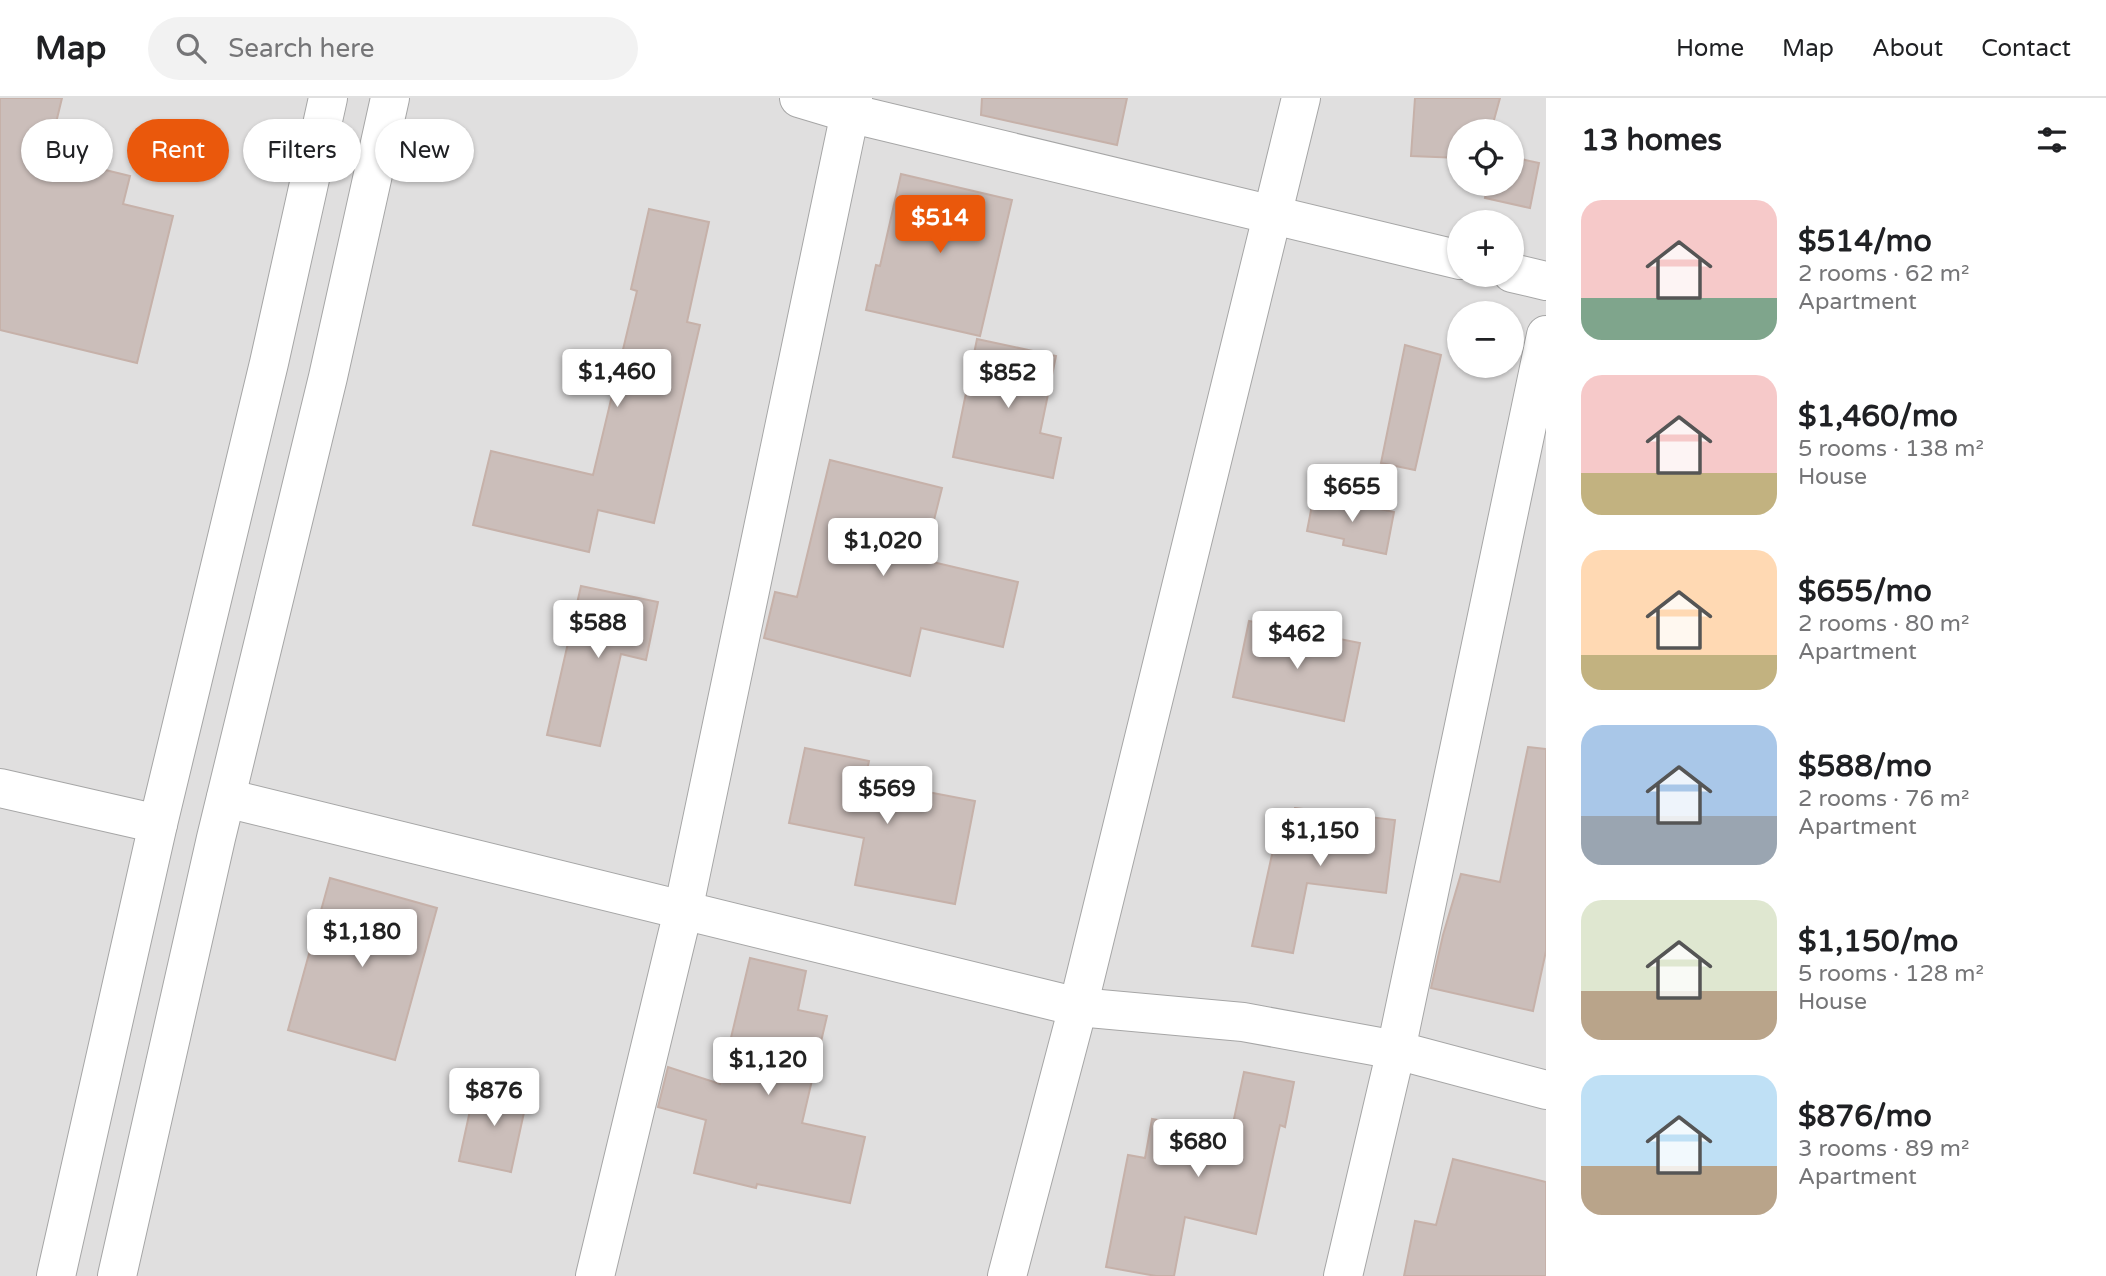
<!DOCTYPE html>
<html lang="en">
<head>
<meta charset="utf-8">
<style>
  :root { --surface:#fff; --page:#f2f2f2; --text:#202124; --muted:#757577; --line:#e0e0e0; --accent:#ea580c }
  body { margin:0; font-family:"Varela Round",sans-serif; background:var(--page); color:var(--text); height:100vh; display:flex; flex-direction:column; font-size:26px; white-space:nowrap }
  * { box-sizing:border-box; margin:0 }
  p { font-size:23px; color:var(--muted) }
  .icon { flex:none; width:38px; height:38px; fill:none; stroke:currentColor; stroke-width:2; stroke-linecap:round; stroke-linejoin:round }
  .map { position:relative; flex:1; overflow:hidden }
  .drawer { display:flex; flex-direction:column; background:var(--surface); width:560px }
  .drawer>* { flex:none }
  .banner { position:absolute; left:21px; top:21px; width:665px; height:63px; display:flex; gap:14px }
  .controls { position:absolute; left:1447px; top:21px; display:grid; gap:14px }
  .controls a { display:grid; place-items:center; width:77px; height:77px; border-radius:50%; background:var(--surface); box-shadow:0 2px 5px #0004; font-size:35px }
  .price { position:absolute; translate:-50% -60px; padding:0 16px; border-radius:7px; background:#fff; color:#222; font-size:23px; line-height:46px; filter:drop-shadow(0 2px 4px #0008) }
  .price::after { content:''; position:absolute; left:50%; top:42px; width:21px; height:16px; margin-left:-10px; background:inherit; clip-path:polygon(0 0,100% 0,50% 100%) }
  .price.on { background:var(--accent); color:#fff }
  ul { padding:0; list-style:none }
  li { display:flex; align-items:center; gap:21px; height:175px; padding:0 35px }
  li span { display:grid; place-items:center; flex:none; width:196px; height:140px; border-radius:21px; color:#555 }
  li>.icon { margin-inline-start:auto }
  span .icon { width:84px; height:84px; fill:#fffc; stroke-width:1 }
  li b { font-size:30px }
  h2 { display:flex; justify-content:space-between; align-items:center; height:84px; padding:0 35px; font-size:30px }
  .tag { padding:0 24px; border-radius:32px; background:var(--surface); box-shadow:0 2px 5px #0004; font-size:24px; line-height:63px }
  .tag.on { background:var(--accent); color:#fff }
  header { display:flex; align-items:center; gap:42px; box-sizing:border-box; height:98px; padding:0 35px; background:var(--surface); border-bottom:2px solid var(--line) }
  header strong { font-size:33px }
  nav { display:flex; gap:38px; margin-inline-start:auto; font-size:24px }
  .search { width:490px; height:63px; background:var(--page); display:flex; align-items:center; gap:18px; box-sizing:border-box; padding:0 24px; border-radius:38px; color:var(--muted); font-size:26px }
  main { display:flex; flex:1; min-height:0 }
  .map>svg:first-child { display:block }
</style>
</head>
<body>
<header>
<strong>Map</strong>
<div class="search"><svg class="icon" aria-label="search" viewBox="0 0 24 24"><circle cx="10" cy="10" r="6"/><path d="M15 15l6 6"/></svg>Search here</div>
<nav><a>Home</a><a>Map</a><a>About</a><a>Contact</a></nav>
</header>
<main>
<div class="map">
<svg width="1546" height="1178" viewBox="0 0 1546 1178">
  <rect width="100%" height="100%" fill="#f2ede8"/>
  <path fill="#e0dfdf" fill-rule="evenodd" d="M0 0H1546V1178H0ZM1460 33H1512V86H1460ZM1460 124H1512V177H1460ZM1460 215H1512V268H1460Z"/>
  <g fill="#cbbeba" stroke="#c6b1a9" stroke-width="2">
    <path d="M0 0H62L48 58 130 78 123 106 173 118 137 265 0 232Z"/>
    <path d="M982 0H1127L1117 47 981 17Z"/>
    <path d="M1415 0H1500L1491 33H1460V60L1411 58Z"/>
    <path d="M1512 59 1539 65 1530 110 1485 100 1488 86H1512Z"/>
    <path d="M901 76 1012 102 980 238 866 212 876 167 880 168Z"/>
    <path d="M649 111 709 124 687 224 700 227 654 425 598 412 589 454 473 427 491 353 593 377 637 193 631 191Z"/>
    <path d="M977 241 1056 258 1040 335 1061 340 1053 380 953 359Z"/>
    <path d="M1405 247 1441 257 1415 372 1381 365Z"/>
    <path d="M830 362 942 390 924 462 1018 484 1003 549 921 530 910 578 764 540 775 494 797 499Z"/>
    <path d="M1314 397 1394 414 1386 456 1343 447 1344 441 1307 433Z"/>
    <path d="M581 488 658 504 646 562 621 556 600 648 547 637Z"/>
    <path d="M1249 523 1360 545 1344 623 1233 599Z"/>
    <path d="M1528 649 1546 651V853L1533 913 1431 890 1443 837 1461 776 1500 784Z"/>
    <path d="M805 650 869 663 865 682 975 703 955 806 855 787 864 740 789 725Z"/>
    <path d="M1295 710 1395 722 1386 795 1307 785 1293 855 1252 848 1278 729 1292 732Z"/>
    <path d="M330 780 437 810 395 962 288 932Z"/>
    <path d="M750 860 806 873 798 912 827 918 802 1025 865 1039 850 1105 757 1086 756 1090 694 1075 706 1022 658 1009 668 969 720 986Z"/>
    <path d="M1244 974 1294 984 1285 1029 1280 1027 1256 1136 1185 1119 1174 1178H1156L1106 1169 1128 1057 1145 1060 1152 1021 1231 1035Z"/>
    <path d="M476 985 528 996 511 1074 459 1063Z"/>
    <path d="M1453 1061 1546 1084V1178H1404L1415 1123 1436 1127Z"/>
  </g>
  <g fill="none" stroke-linecap="round" stroke-linejoin="round">
    <g stroke="#a6a6a6" stroke-width="40">
      <g id="minor">
        <path d="M799 0 849 15 1460 162"/>
        <path d="M1512 175 1546 183"/>
        <path d="M0 690 158 726"/>
        <path d="M226 700 1078 909 1243 924 1396 952 1546 992"/>
        <path d="M56 1178 158 726 269 265 328 0"/>
        <path d="M117 1178 216 740 328 279 390 0"/>
        <path d="M595 1178 683 813 853 0"/>
        <path d="M1007 1178 1078 909 1301 0"/>
        <path d="M1343 1178 1396 952 1546 237"/>
      </g>
    </g>
    <use href="#minor" stroke="#fff" stroke-width="38"/>
  </g>
</svg>
<div class="controls">
<a><svg class="icon" aria-label="locate" viewBox="0 0 24 24"><circle cx="12" cy="12" r="6"/><path d="M12 2v4M12 18v4M2 12h4M18 12h4"/></svg></a>
<a>+</a>
<a>−</a>
</div>
<b class="price on" style="left:940px;top:157px">$514</b>
<b class="price" style="left:617px;top:311px">$1,460</b>
<b class="price" style="left:1008px;top:312px">$852</b>
<b class="price" style="left:1352px;top:426px">$655</b>
<b class="price" style="left:883px;top:480px">$1,020</b>
<b class="price" style="left:598px;top:562px">$588</b>
<b class="price" style="left:1297px;top:573px">$462</b>
<b class="price" style="left:887px;top:728px">$569</b>
<b class="price" style="left:1320px;top:770px">$1,150</b>
<b class="price" style="left:362px;top:871px">$1,180</b>
<b class="price" style="left:768px;top:999px">$1,120</b>
<b class="price" style="left:494px;top:1030px">$876</b>
<b class="price" style="left:1198px;top:1081px">$680</b>
<div class="banner">
<a class="tag">Buy</a>
<a class="tag on">Rent</a>
<a class="tag">Filters</a>
<a class="tag">New</a>
</div>
</div>
<section class="drawer">
<h2>13 homes<svg class="icon" aria-label="filters" viewBox="0 0 24 24"><path d="M4 7h16M4 17h16"/><circle cx="9" cy="7" r="2"/><circle cx="15" cy="17" r="2"/></svg></h2>
<ul>
<li><span style="background:linear-gradient(#f6c9c9 70%,#7fa58c 0)"><svg class="icon" aria-label="home" viewBox="0 0 24 24"><path d="M3 11l9-7 9 7M6 9v11h12V9"/></svg></span><div><b>$514/mo</b><p>2 rooms · 62 m²</p><p>Apartment</p></div></li>
<li><span style="background:linear-gradient(#f6c9c9 70%,#c2b280 0)"><svg class="icon" aria-label="home" viewBox="0 0 24 24"><path d="M3 11l9-7 9 7M6 9v11h12V9"/></svg></span><div><b>$1,460/mo</b><p>5 rooms · 138 m²</p><p>House</p></div></li>
<li><span style="background:linear-gradient(#ffd9b3 75%,#c2b280 0)"><svg class="icon" aria-label="home" viewBox="0 0 24 24"><path d="M3 11l9-7 9 7M6 9v11h12V9"/></svg></span><div><b>$655/mo</b><p>2 rooms · 80 m²</p><p>Apartment</p></div></li>
<li><span style="background:linear-gradient(#a9c7e8 65%,#9aa5b1 0)"><svg class="icon" aria-label="home" viewBox="0 0 24 24"><path d="M3 11l9-7 9 7M6 9v11h12V9"/></svg></span><div><b>$588/mo</b><p>2 rooms · 76 m²</p><p>Apartment</p></div></li>
<li><span style="background:linear-gradient(#dfe7d0 65%,#b9a48a 0)"><svg class="icon" aria-label="home" viewBox="0 0 24 24"><path d="M3 11l9-7 9 7M6 9v11h12V9"/></svg></span><div><b>$1,150/mo</b><p>5 rooms · 128 m²</p><p>House</p></div></li>
<li><span style="background:linear-gradient(#bfe0f5 65%,#b9a48a 0)"><svg class="icon" aria-label="home" viewBox="0 0 24 24"><path d="M3 11l9-7 9 7M6 9v11h12V9"/></svg></span><div><b>$876/mo</b><p>3 rooms · 89 m²</p><p>Apartment</p></div></li>
</ul>
</section>
</main>
</body>
</html>
